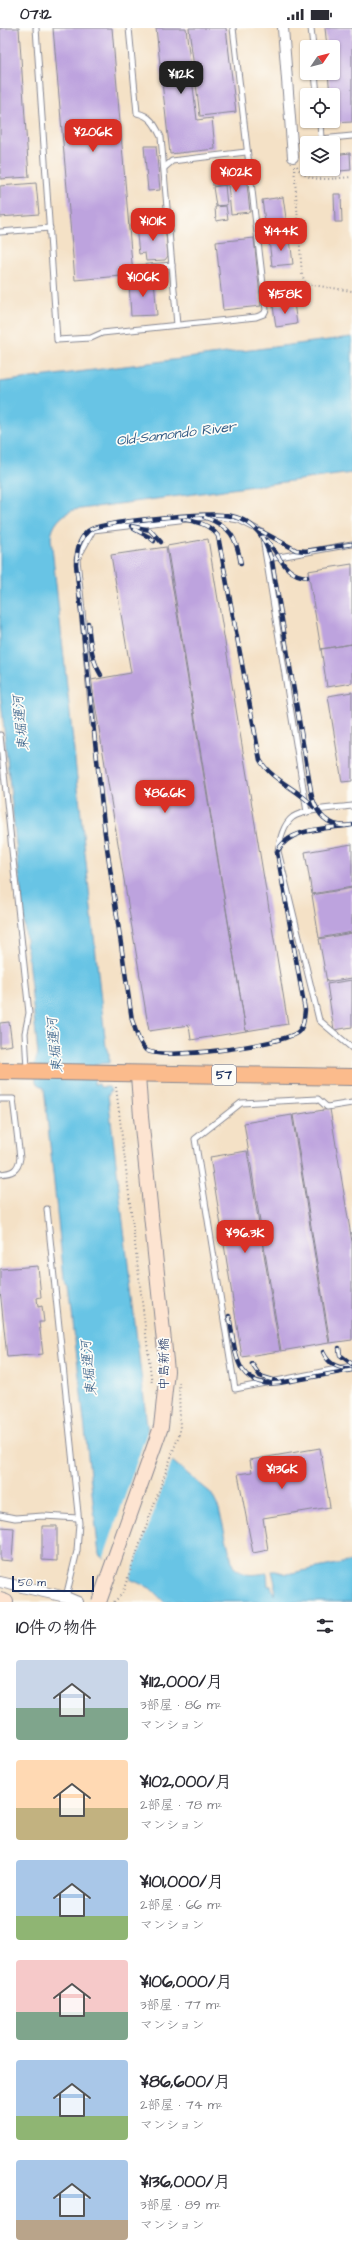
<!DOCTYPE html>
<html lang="ja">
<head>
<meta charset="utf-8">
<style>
  :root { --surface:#fff; --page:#f7f7f7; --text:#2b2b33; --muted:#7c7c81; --accent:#d93025 }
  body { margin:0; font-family:"Architects Daughter","Klee One",sans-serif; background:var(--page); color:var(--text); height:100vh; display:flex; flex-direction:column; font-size:15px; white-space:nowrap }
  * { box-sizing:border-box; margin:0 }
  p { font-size:13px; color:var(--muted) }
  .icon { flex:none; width:22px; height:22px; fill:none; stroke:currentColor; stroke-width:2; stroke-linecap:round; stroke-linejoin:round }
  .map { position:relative; height:1574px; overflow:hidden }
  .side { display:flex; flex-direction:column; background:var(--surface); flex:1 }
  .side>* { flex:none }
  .needle { width:26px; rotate:55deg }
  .controls { position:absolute; left:300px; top:12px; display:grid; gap:8px }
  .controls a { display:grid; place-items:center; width:40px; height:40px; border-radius:4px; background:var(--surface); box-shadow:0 1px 3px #0004; font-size:20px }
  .scale { position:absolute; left:12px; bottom:10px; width:82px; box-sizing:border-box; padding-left:4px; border:2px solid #1b2f5e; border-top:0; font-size:11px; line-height:14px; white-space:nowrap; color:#1b2f5e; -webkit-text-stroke:3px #fdfcf7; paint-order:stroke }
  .price { position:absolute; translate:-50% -34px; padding:0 9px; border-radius:8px; background:var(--accent); color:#fff; font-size:13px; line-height:26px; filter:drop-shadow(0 1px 2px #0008) }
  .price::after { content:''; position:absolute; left:50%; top:24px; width:12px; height:9px; margin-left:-6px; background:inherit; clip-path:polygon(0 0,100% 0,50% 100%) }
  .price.current { background:#222; color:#fff }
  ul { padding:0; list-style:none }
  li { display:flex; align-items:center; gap:12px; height:100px; padding:0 16px }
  li span { display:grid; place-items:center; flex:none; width:112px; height:80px; border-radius:4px; color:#555 }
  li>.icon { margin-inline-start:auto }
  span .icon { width:48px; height:48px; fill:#fffc; stroke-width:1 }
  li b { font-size:17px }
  h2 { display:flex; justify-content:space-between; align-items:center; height:48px; padding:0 16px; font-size:17px }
  .status { display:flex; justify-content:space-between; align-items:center; height:28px; padding:0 20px; background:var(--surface); direction:ltr }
  .status svg { height:11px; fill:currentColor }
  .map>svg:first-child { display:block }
</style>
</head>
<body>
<div class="status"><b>07:12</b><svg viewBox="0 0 49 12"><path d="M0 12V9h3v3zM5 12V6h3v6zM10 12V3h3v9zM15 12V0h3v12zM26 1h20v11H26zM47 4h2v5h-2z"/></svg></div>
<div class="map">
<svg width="352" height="1574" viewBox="0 0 352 1574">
  <rect width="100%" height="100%" fill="#fdfcf7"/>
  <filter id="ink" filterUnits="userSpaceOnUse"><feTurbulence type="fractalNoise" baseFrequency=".025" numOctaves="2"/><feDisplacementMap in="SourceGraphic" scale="8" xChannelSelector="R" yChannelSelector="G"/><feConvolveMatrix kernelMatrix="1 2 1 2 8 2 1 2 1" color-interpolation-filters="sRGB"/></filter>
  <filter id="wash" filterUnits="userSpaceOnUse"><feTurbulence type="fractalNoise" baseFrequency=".012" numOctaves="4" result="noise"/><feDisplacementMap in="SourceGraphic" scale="16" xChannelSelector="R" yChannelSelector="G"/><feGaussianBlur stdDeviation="0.9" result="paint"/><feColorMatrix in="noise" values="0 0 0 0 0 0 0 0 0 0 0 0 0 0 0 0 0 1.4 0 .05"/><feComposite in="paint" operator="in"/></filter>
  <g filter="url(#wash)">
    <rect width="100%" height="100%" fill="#f4e1c6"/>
    <path fill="#67c4e5" stroke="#417aa2" d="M352 309V445L73 482C61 487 52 497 51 510L106 1019 109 1027V1035L95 1036 94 1056H99L100 1059H109L111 1062 108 1067 149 1414 211 1465 219 1481 233 1538C244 1549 253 1547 267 1545L268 1558H271L274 1567 275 1555 272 1543H276L287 1546 352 1533V1574H164L150 1560 132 1552 99 1527 69 1258 64 1250 44 1060 36 1054 35 1035 38 1026 0 663V354Z"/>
    <path fill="#f4e1c6" d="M148 1401 153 1418 173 1431 129 1553 103 1532Z"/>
    <g id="blocks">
      <g fill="#bda3de">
        <path d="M0 0H19L29 149 0 151Z"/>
        <path d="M53 0H112L133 247 75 252Z"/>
        <path d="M156 0H186L197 92 212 90 215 121 170 126Z"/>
        <path d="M189 0H226L236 84 200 88Z"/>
        <path d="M325 0H352V94L332 95 333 67H330L328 45H333V19H327Z"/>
        <path d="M144 118H156L160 162 148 163Z"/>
        <path d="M350 125 351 142 340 143V146H331V143L320 144V141H333V127Z"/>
        <path d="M246 148 250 184 231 186 228 157 213 158V151Z"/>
        <path d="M36 155 39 186 0 189V158Z"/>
        <path d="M225 157 227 177 216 178 213 159Z"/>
        <path d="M334 166H341L342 194H335Z"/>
        <path d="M283 169 287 197 266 200 262 172Z"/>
        <path d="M226 178 228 191 216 193 215 179Z"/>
        <path d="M165 195 168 228 165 232 146 233 145 225 139 226 136 198Z"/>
        <path d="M254 210 261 278 223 282 216 214Z"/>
        <path d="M290 211 293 236 272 238 269 212Z"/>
        <path d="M154 252 157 287 131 288 129 254Z"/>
        <path d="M294 275 297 296 276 299 273 278Z"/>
        <path d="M208 511 288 996 246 1003 167 518Z"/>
        <path d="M166 519 246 1003 191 1012 189 997 149 1003 91 652 131 645 111 527Z"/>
        <path d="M352 536V616L321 621 308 543Z"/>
        <path d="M352 616V655L327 659 321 621Z"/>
        <path d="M352 664V753L342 754 328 668Z"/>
        <path d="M352 816V859L312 866 305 824Z"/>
        <path d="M352 860V904L319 910 312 867Z"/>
        <path d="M352 905V950L327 954 319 911Z"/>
        <path d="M352 952V999L334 1002 327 956Z"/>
        <path d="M9 994 12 1017 0 1019V995Z"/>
        <path d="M330 1081 352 1214V1312L330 1315 293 1087Z"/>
        <path d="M292 1087 329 1315 281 1323 244 1095Z"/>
        <path d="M247 1123 280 1323 242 1329 210 1129Z"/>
        <path d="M38 1238 41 1269 37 1270 38 1279 42 1278 44 1294H39L43 1326 7 1329 0 1262V1241Z"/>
        <path d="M320 1420 330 1479 263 1490 268 1522 253 1525 238 1446 252 1444 250 1432Z"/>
        <path d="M42 1498H57V1533L42 1532Z"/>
        <path d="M0 1499 14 1500 12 1533 0 1532Z"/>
      </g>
    </g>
  </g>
  <g filter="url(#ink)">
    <use href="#blocks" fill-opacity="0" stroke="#888892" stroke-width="1"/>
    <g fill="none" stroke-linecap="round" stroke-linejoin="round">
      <g stroke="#888892" stroke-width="7">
        <g id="lane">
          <path d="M36 0 57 312 91 310 102 305 256 289 264 286 266 282 233 0"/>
          <path d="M129 0 137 85C151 88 155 97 161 109L177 297"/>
          <path d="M311 0 313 19"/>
          <path d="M315 45 317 67"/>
          <path d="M320 93 321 111 352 108"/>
          <path d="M164 140 172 133 246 124"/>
          <path d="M0 204 50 200"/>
          <path d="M138 240 172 237"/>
          <path d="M268 531 352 516"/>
          <path d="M93 697 77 531 93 502 214 488 239 492 262 504 307 784"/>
          <path d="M0 707 29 985 25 1005 27 1041"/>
          <path d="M352 778C337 780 305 781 293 789 283 796 280 812 278 823L319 992 352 1020"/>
          <path d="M0 1071H13L20 1130C18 1143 12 1145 0 1146"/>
          <path d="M352 1075 327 1079 318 1071 241 1075 195 1111 235 1361 352 1338"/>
          <path d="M47 1181 79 1495 77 1523 66 1569"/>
          <path d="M0 1487 15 1490 43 1488 78 1490"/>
        </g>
      </g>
      <g stroke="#888892" stroke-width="12">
        <g id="street">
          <path d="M283 0 293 129"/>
          <path d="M0 1554 66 1569 78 1574"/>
        </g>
      </g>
      <g stroke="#888892" stroke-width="16">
        <g id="secondary">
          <path d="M138 1047 141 1089"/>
          <path d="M0 1572 6 1574"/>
        </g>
      </g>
      <g stroke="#888892" stroke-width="18">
        <path id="primary" d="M0 1043 352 1049"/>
      </g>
      <g stroke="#888892" stroke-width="2" stroke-dasharray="1 3" stroke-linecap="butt">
        <path d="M294 138 302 247 306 256 352 263"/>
        <path d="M297 138C305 157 335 150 352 149"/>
        <path d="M116 1059 152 1356"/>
        <path d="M114 1574 122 1566 180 1404 179 1352"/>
      </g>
      <use href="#lane" stroke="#fff" stroke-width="5"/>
      <use href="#street" stroke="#fff" stroke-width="10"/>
      <use href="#secondary" stroke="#fde4d1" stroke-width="14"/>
      <use href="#primary" stroke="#fbbb8c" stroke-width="16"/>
      <g stroke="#1b2f5e" stroke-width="4.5">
        <g id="rail">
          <path d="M204 489C231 499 236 508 241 536"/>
          <path d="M183 491C198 494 209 496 218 508L260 732C272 753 297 760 314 779"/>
          <path d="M131 498 150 502 161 514"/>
          <path d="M134 501 149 509 154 513"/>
          <path d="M259 502 296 522 306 523 352 516"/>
          <path d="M266 512C280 526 283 547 307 549"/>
          <path d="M88 595C90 613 91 631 101 647"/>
          <path d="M346 798C326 797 318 787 312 769L272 533C266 515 260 499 241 491 236 489 229 487 223 487 204 485 100 493 88 503 78 512 77 523 76 536L105 806 132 992C136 1002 138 1015 146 1022 160 1033 283 1017 298 1004 304 999 304 990 305 982L277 824C289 799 327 801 352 797"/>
          <path d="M229 1288C236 1322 233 1360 279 1355L352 1342"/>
          <path d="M339 1320 340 1327 352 1336"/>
          <path d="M323 1324C329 1336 335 1339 348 1341"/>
          <path d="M252 1336 260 1348 276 1353"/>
        </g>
      </g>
      <use href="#rail" stroke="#fdfcf7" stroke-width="3" stroke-dasharray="9" stroke-linecap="butt"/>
      <g stroke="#888892" stroke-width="16" stroke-linecap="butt">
        <path id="secondary-bridge" d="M99 1574 161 1399 167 1343 141 1089"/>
      </g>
      <use href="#secondary-bridge" stroke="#fde4d1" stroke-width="14"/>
    </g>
  </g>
  <g text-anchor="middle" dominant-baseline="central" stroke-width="3.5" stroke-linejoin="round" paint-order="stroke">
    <rect fill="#fdfcf7" stroke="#5f6c8c" stroke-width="1" x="212" y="1037" width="24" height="20" rx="3"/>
    <g font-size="12" font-weight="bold" fill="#1b2f5e">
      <text x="224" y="1047">57</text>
    </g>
    <g font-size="13" fill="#1b2f5e" stroke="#fdfcf7">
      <text transform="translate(164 1336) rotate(-90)">中島新橋</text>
    </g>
    <g font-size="14" font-style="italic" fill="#325c86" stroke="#fdfcf7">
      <text transform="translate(176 406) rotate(-7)">Old-Samondo River</text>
      <text transform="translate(21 695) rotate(-96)">東堀運河</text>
      <text transform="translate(55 1017) rotate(-96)">東堀運河</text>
      <text transform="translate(89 1340) rotate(-96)">東堀運河</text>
    </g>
  </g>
</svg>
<div class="controls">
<a><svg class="needle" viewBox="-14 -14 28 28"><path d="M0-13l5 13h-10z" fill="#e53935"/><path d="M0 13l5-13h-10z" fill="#7c7c81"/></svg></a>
<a><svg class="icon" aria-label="locate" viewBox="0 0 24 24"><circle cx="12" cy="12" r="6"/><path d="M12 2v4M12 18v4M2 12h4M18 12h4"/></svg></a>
<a><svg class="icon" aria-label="layers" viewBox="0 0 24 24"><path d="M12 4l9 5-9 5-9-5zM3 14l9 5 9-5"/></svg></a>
</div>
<div class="scale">50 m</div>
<b class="price current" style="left:181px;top:67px">¥112K</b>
<b class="price" style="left:93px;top:125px">¥206K</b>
<b class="price" style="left:236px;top:165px">¥102K</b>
<b class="price" style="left:153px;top:214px">¥101K</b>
<b class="price" style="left:281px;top:224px">¥144K</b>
<b class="price" style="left:143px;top:270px">¥106K</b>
<b class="price" style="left:285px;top:287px">¥158K</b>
<b class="price" style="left:165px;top:786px">¥86.6K</b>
<b class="price" style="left:245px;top:1226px">¥96.3K</b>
<b class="price" style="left:282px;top:1462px">¥136K</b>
</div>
<section class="side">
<h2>10件の物件<svg class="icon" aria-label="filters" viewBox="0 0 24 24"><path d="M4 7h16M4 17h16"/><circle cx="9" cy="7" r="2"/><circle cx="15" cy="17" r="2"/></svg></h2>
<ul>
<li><span style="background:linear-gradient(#c9d6e8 60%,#7fa58c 0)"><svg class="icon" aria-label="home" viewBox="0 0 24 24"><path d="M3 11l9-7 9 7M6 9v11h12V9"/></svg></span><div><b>¥112,000/月</b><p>3部屋 · 86 m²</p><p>マンション</p></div></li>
<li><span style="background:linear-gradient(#ffd9b3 60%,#c2b280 0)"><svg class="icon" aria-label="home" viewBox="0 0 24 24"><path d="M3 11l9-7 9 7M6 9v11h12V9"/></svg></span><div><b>¥102,000/月</b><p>2部屋 · 78 m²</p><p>マンション</p></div></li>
<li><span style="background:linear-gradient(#a9c7e8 70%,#8fb573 0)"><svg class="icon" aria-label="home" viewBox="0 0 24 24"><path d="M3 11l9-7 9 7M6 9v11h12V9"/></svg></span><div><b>¥101,000/月</b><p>2部屋 · 66 m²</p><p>マンション</p></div></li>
<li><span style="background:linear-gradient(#f6c9c9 65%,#7fa58c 0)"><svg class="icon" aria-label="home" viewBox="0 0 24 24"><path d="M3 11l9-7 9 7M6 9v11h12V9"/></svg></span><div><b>¥106,000/月</b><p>3部屋 · 77 m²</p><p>マンション</p></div></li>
<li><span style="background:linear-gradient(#a9c7e8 70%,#8fb573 0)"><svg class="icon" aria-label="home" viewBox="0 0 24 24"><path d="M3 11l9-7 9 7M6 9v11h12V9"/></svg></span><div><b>¥86,600/月</b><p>2部屋 · 74 m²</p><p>マンション</p></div></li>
<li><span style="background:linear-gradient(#a9c7e8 75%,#b9a48a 0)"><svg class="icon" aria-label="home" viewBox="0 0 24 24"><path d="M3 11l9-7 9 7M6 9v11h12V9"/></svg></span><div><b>¥136,000/月</b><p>3部屋 · 89 m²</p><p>マンション</p></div></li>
</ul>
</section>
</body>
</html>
